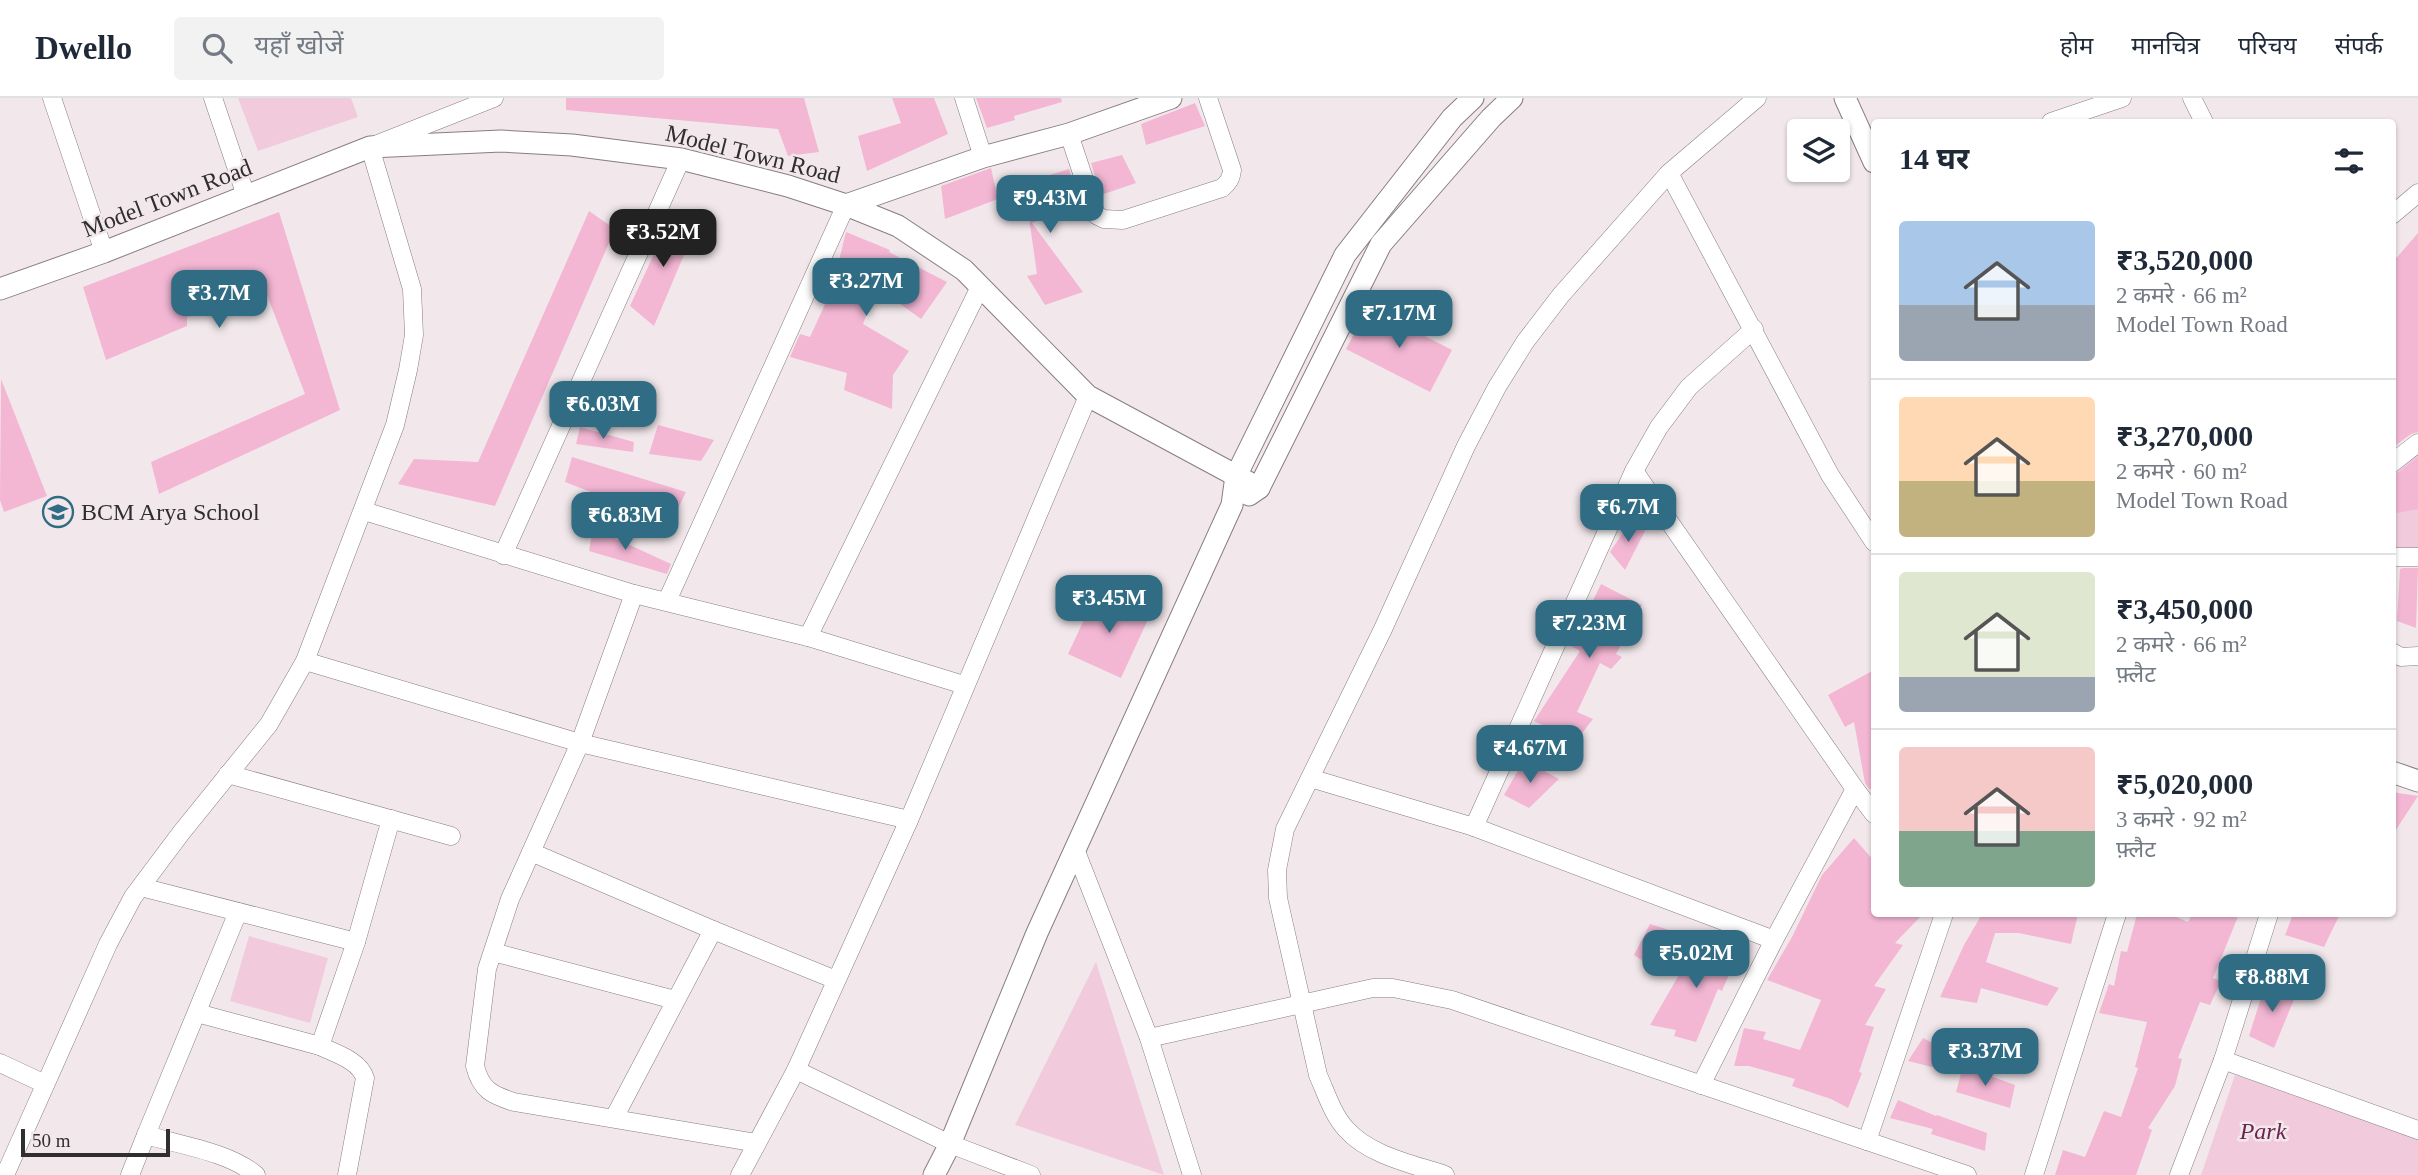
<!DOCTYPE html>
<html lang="hi">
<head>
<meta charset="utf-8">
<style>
  :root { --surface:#fff; --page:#f2f2f3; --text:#1f2937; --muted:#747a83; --line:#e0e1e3; --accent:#306c83 }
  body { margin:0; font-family:"Times New Roman","Noto Sans Devanagari",serif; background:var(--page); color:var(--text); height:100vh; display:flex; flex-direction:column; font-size:26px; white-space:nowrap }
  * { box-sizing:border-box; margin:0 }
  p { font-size:23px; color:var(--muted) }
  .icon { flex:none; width:38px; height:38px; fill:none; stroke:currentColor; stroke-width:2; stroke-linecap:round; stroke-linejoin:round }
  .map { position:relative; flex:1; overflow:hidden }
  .panel { position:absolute; left:1871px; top:21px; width:525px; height:798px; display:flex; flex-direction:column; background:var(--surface); border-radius:7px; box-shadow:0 2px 5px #0004 }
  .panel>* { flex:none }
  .tools { position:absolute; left:1787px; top:21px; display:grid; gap:14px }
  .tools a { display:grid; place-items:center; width:63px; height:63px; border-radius:7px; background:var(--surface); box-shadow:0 2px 5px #0004; font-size:35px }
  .scale { position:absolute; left:21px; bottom:18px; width:149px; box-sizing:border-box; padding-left:7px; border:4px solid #312e2f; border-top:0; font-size:19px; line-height:24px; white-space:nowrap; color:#312e2f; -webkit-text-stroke:5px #f2e8ec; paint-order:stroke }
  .price { position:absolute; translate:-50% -60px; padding:0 16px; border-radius:14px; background:var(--accent); color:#fff; font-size:23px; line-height:46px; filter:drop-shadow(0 2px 4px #0008) }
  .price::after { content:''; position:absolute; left:50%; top:42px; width:21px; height:16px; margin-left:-10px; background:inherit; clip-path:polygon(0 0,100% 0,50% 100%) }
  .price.active { background:#222; color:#fff }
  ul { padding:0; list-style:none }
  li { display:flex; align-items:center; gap:21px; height:175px; padding:0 28px }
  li+li { border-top:2px solid var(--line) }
  li span { display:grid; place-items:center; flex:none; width:196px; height:140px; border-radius:7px; color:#555 }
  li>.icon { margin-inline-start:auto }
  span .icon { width:84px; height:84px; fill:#fffc; stroke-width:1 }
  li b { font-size:30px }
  h2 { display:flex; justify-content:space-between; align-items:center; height:84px; padding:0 28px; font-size:30px }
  header { display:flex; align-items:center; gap:42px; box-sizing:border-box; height:98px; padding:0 35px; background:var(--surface); border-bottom:2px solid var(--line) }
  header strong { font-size:33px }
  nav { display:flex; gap:38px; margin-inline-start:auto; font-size:24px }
  .search { width:490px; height:63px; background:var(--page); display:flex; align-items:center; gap:18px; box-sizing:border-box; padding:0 24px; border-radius:7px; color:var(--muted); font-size:26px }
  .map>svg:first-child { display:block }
</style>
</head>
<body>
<header>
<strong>Dwello</strong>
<div class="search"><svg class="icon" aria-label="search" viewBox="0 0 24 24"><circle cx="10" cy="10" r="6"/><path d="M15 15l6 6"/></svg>यहाँ खोजें</div>
<nav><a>होम</a><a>मानचित्र</a><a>परिचय</a><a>संपर्क</a></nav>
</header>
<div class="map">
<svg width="2418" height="1077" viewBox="0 0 2418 1077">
  <rect width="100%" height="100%" fill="#f2e8ec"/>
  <g fill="#f1cbdc">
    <path d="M238 0H351L358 19 258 53Z"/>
    <path d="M2418 349V454H2392V370Z"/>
    <path d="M249 838 328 860 310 925 230 903Z"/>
    <path d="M1096 864 1164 1077 1015 1027Z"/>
    <path d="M2235 977 2418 1036V1077H2201Z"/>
  </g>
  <g fill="#f3b7d4">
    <path d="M566 0H804L819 54 788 58 778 31 566 12Z"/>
    <path d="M892 0H934L948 36 867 73 858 38 901 25Z"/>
    <path d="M976 0H1061L1062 4 1014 18 1015 22 987 30Z"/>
    <path d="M1195 5 1205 28 1146 47 1141 26Z"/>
    <path d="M1122 57 1136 85 1101 97 1091 65Z"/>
    <path d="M991 70 998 101 945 121 941 88Z"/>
    <path d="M1069 71 1079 103 1032 125 1083 194 1045 207 1027 178 1037 176 1024 85Z"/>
    <path d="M589 113 615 131 495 408 398 386 414 361 478 364Z"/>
    <path d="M279 114 340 312 159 396 151 364 305 296 267 197 187 219V228L106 262 83 189Z"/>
    <path d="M672 117 697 126 654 228 630 208Z"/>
    <path d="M846 134 890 152 889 154 947 184 921 221 877 189 863 226 909 253 893 277 892 311 844 292 847 275 790 259 800 236 810 239 832 191Z"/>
    <path d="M2418 135V334L2411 336 2392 350V165Z"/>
    <path d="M1368 209 1452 252 1430 294 1346 251Z"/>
    <path d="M1 281 47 398 4 414 0 402Z"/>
    <path d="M658 327 714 342 701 363 649 356Z"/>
    <path d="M580 329 634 344 633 354 576 346Z"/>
    <path d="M572 359 686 394 666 435 616 407 617 404 565 384Z"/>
    <path d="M2418 359V411L2392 416V376L2399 374Z"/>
    <path d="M1630 424 1646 431 1625 472 1610 454Z"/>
    <path d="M593 430 671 466 667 476 589 453Z"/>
    <path d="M2403 470H2418L2416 530 2397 523 2400 471Z"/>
    <path d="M1601 486 1642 507 1616 556 1622 559 1611 571 1600 565 1577 614 1593 621 1576 643 1534 623 1580 553 1571 548Z"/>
    <path d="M1097 494 1150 517 1121 580 1068 556Z"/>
    <path d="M1874 572V691H1869L1865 685 1854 624 1845 629 1828 597Z"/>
    <path d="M1524 662 1559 681 1529 710 1504 697Z"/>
    <path d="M2392 694 2418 698 2392 738Z"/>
    <path d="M1854 740 1874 763V816H1923L1895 845 1903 847 1874 888 1886 891 1865 927 1874 929 1859 974 1862 975 1848 1010 1831 1001 1792 988 1795 981 1749 968H1734L1744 930 1766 934 1763 941 1800 952 1821 902 1767 882 1792 839 1822 777Z"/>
    <path d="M1982 816H2078L2071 846 2019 835H1995L1986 864 2059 890 2047 908 1981 890 1977 905 1940 899 1964 847Z"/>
    <path d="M2137 816H2169L2188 824 2192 816H2239L2213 880 2221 883 2210 907 2200 904 2178 960 2182 961 2175 988 2148 1030 2152 1032 2136 1077H2055L2063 1052 2085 1059 2104 1013 2121 1019 2138 970 2135 969 2147 924 2099 915 2109 886 2114 888 2121 853 2127 854Z"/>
    <path d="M2293 816H2340L2324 849 2285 837Z"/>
    <path d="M1650 826 1669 832 1652 869 1634 857Z"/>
    <path d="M1701 839 1739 853 1722 893 1718 891 1696 944 1674 938 1676 932 1650 927Z"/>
    <path d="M2266 884 2297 894 2274 950 2249 938Z"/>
    <path d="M1923 940 1952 955 1944 972 1908 963Z"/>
    <path d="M1963 968 2015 987 2010 1010 1956 994Z"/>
    <path d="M1898 1002 1936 1018 1937 1017 1987 1035 1985 1053 1931 1036 1933 1031 1890 1020Z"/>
  </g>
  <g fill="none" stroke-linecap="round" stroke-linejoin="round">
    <g stroke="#877d81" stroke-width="19">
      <g id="minor">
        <path d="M52 0 104 154"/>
        <path d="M213 0 246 98"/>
        <path d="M964 0 983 59"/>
        <path d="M2192 0 2204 24"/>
        <path d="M2051 24 2122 0"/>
        <path d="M1069 36 1096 117 1104 121 1123 122 1222 90C1228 85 1231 81 1232 72L1208 0"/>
        <path d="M1669 75 1830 377 1874 444"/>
        <path d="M2392 117 2418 95"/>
        <path d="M2392 365 2418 345"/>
        <path d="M1634 373 1855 691"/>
        <path d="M364 413 634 496 808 539 964 587"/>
        <path d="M503 457 681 61"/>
        <path d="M2392 459H2418"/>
        <path d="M634 496 580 645 510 801 487 871 475 968C481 992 492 997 514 1004L757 1045"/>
        <path d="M667 503 846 107"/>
        <path d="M808 539 980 189"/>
        <path d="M2392 554 2401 559 2418 558"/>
        <path d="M305 563 580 645 909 722"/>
        <path d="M228 676 451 738"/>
        <path d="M1310 680 1474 729 1774 842"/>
        <path d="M1474 729 1634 373 1659 329 1689 289 1754 231"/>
        <path d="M1075 751 1149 940 1192 1077"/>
        <path d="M531 754 713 832 836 882"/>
        <path d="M141 789 356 844"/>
        <path d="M493 854 675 902"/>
        <path d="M197 915 320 948 356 844 391 721"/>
        <path d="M1149 940 1373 890H1393L1452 902 1967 1077"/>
        <path d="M320 948C336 956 359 962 365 980L347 1077"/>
        <path d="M2223 962 2418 1032"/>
        <path d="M0 965 45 986"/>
        <path d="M796 972 950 1046 1031 1077"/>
        <path d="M1701 987 1774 842 1855 691 1874 716"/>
        <path d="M614 1020 713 832"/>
        <path d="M146 1037 238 814"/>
        <path d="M1867 1043 1944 816"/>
        <path d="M5 1077 108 846 133 799 181 735 269 626 305 563 395 327 408 272 414 237 412 191 370 49 494 0"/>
        <path d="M130 1077 146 1037C180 1047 229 1054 256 1077"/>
        <path d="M740 1077 796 972 909 722 1088 298"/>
        <path d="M1445 1077C1413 1066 1370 1058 1346 1031 1333 1017 1326 995 1318 977L1278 800 1277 772 1285 731 1383 531 1466 348 1497 289 1525 244 1561 197 1669 75 1757 0"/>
        <path d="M2034 1077 2117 816"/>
        <path d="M2179 1077 2223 962 2269 816"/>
      </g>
    </g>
    <g stroke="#877d81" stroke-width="23">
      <g id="tertiary">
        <path d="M1845 0 1874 64"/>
        <path d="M846 107 983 59 1069 36 1171 0"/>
        <path d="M0 191 104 154 370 49 501 43 572 47 681 61 788 88 846 107 898 128 964 172 1088 298 1259 390"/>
        <path d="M1249 397 1259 390 1381 146 1491 20 1512 0"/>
        <path d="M2392 674 2418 683"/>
        <path d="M934 1077 950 1046 1037 835 1232 407 1236 378 1345 157 1452 20 1473 0"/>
      </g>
    </g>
    <use href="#minor" stroke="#fff" stroke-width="18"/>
    <use href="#tertiary" stroke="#fff" stroke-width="21"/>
  </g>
  <defs>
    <g id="school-ring" transform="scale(1.575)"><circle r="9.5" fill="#f2e8ec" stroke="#306c83" stroke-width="1.5"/><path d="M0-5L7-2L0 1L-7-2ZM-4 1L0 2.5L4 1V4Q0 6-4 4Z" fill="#306c83"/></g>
  </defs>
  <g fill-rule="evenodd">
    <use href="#school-ring" x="58" y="414"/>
  </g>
  <g text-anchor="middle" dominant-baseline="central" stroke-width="5" stroke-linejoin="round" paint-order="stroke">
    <g font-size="24" fill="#312e2f" stroke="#f2e8ec">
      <text transform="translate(753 56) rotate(14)">Model Town Road</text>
      <text transform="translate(167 100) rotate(-21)">Model Town Road</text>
    </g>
    <g font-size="24" fill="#312e2f" stroke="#f2e8ec" text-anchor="start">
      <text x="81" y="414">BCM Arya School</text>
    </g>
    <g font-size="24" font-style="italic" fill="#6b264d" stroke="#f2e8ec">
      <text x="2263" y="1033">Park</text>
    </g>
  </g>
</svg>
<div class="tools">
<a><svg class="icon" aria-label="layers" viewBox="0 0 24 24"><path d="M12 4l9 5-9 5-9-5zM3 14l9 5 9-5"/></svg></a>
</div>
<div class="scale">50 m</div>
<b class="price" style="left:1050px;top:137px">₹9.43M</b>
<b class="price active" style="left:663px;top:171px">₹3.52M</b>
<b class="price" style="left:866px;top:220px">₹3.27M</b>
<b class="price" style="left:219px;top:232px">₹3.7M</b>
<b class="price" style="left:1399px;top:252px">₹7.17M</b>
<b class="price" style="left:603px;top:343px">₹6.03M</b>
<b class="price" style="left:1628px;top:446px">₹6.7M</b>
<b class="price" style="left:625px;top:454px">₹6.83M</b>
<b class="price" style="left:1109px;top:537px">₹3.45M</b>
<b class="price" style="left:1589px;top:562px">₹7.23M</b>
<b class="price" style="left:1530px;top:687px">₹4.67M</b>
<b class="price" style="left:1696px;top:892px">₹5.02M</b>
<b class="price" style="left:2272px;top:916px">₹8.88M</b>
<b class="price" style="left:1985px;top:990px">₹3.37M</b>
<section class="panel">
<h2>14 घर<svg class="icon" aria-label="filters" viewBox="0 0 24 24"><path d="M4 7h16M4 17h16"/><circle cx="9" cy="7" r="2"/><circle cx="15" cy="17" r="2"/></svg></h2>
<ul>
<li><span style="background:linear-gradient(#a9c7e8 60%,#9aa5b1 0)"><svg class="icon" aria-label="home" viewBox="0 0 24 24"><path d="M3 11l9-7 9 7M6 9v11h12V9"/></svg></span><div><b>₹3,520,000</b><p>2 कमरे · 66 m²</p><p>Model Town Road</p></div></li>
<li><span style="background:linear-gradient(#ffd9b3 60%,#c2b280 0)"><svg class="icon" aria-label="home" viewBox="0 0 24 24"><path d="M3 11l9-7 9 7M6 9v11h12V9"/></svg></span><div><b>₹3,270,000</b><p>2 कमरे · 60 m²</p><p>Model Town Road</p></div></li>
<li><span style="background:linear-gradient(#dfe7d0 75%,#9aa5b1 0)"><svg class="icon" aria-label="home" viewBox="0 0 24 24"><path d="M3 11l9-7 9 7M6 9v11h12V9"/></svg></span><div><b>₹3,450,000</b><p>2 कमरे · 66 m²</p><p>फ़्लैट</p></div></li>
<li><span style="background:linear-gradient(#f6c9c9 60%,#7fa58c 0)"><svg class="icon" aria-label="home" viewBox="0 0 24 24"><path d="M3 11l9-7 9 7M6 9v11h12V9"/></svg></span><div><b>₹5,020,000</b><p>3 कमरे · 92 m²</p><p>फ़्लैट</p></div></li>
</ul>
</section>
</div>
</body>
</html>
